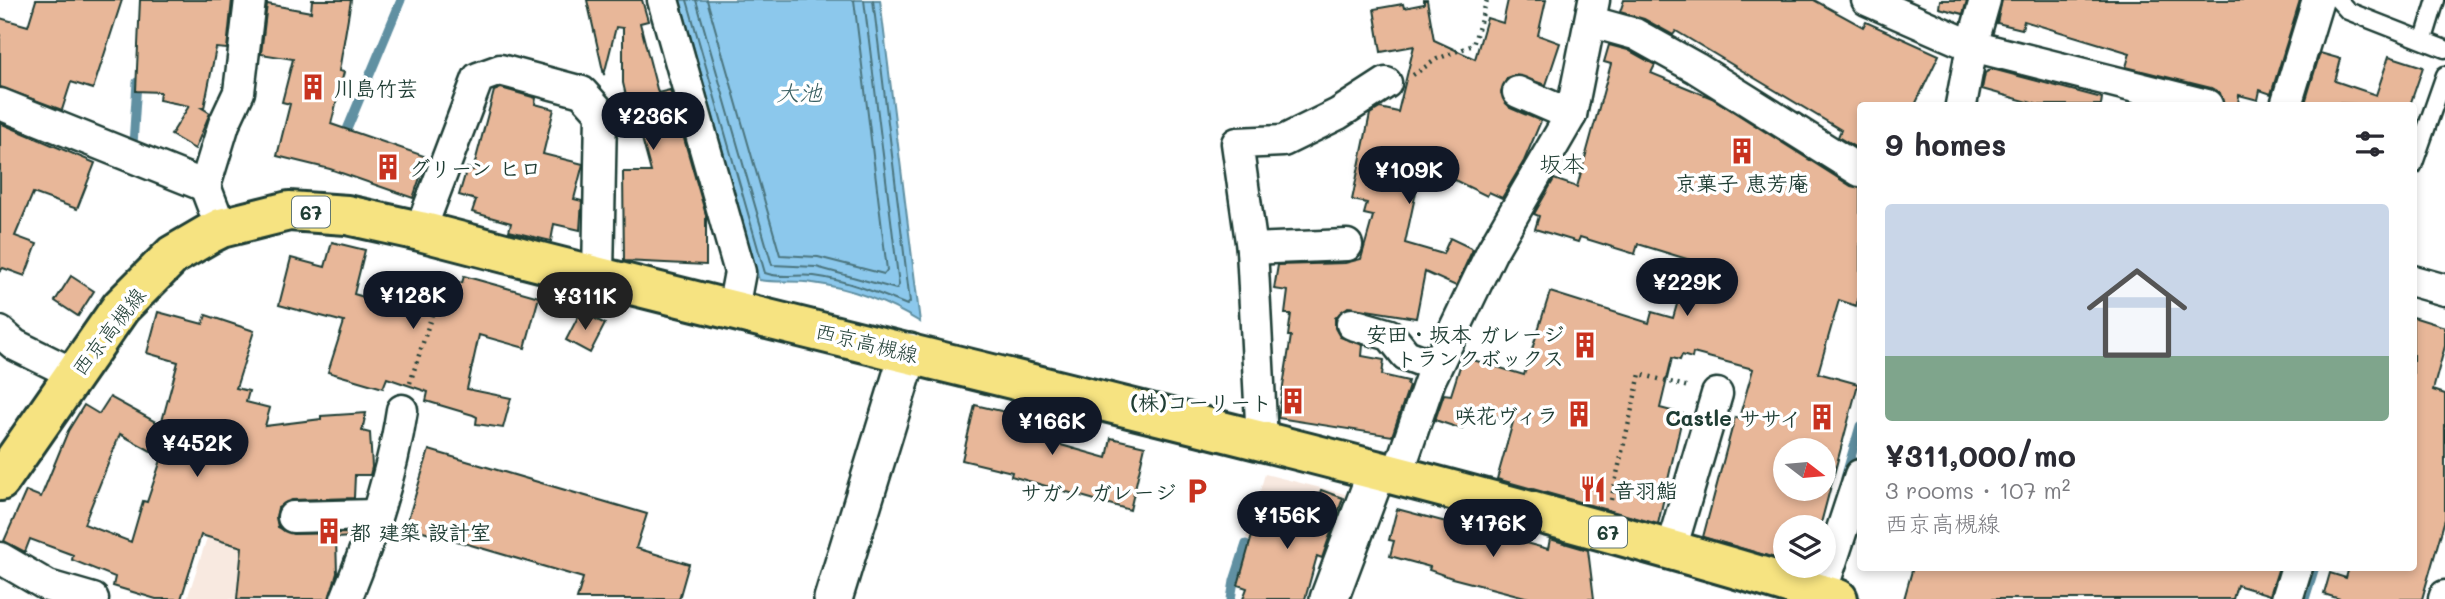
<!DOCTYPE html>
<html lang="en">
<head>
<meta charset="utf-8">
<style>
  :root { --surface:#fff; --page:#f2f2f3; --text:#2b2b33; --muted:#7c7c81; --line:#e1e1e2; --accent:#111827 }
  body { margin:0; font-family:Mali,"Klee One",sans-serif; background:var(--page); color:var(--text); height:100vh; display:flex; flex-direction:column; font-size:26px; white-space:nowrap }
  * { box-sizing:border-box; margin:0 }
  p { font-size:23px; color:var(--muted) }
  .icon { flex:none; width:38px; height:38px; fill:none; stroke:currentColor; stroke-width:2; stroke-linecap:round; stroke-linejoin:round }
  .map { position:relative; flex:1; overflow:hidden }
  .drawer { position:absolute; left:1857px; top:102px; width:560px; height:469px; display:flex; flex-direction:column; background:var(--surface); border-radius:7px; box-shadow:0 4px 10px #0003 }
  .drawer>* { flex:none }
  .needle { width:46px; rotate:106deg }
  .tools { position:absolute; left:1773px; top:438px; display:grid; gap:14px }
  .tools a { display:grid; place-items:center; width:63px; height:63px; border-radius:50%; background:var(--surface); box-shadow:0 4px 10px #0003; font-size:35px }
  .price { position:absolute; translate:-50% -60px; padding:0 16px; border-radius:24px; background:var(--accent); color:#fff; font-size:23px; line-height:46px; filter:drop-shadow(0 2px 4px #0008) }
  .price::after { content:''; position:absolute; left:50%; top:42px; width:21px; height:16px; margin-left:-10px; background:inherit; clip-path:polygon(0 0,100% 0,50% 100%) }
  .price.on { background:#222; color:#fff }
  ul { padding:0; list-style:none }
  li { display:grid; align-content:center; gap:14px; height:371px; padding:0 28px }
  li+li { border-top:2px solid var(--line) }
  li span { display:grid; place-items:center; height:217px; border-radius:7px; color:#555 }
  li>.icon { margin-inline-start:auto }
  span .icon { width:126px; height:126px; fill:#fffc; stroke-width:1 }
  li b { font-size:30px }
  h2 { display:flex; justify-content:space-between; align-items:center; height:84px; padding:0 28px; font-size:30px }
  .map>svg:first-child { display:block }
</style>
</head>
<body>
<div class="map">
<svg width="2445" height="599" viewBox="0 0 2445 599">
  <rect width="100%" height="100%" fill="#fff"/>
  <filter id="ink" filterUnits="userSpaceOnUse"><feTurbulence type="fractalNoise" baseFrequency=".0143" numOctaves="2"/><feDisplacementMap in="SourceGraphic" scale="14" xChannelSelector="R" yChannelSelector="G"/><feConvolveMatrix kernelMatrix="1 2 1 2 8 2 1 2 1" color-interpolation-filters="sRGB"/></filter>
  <g filter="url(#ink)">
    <g fill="#f8e9e0">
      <path d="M239 440 267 599H187Z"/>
      <path d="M1265 474 1349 495 1325 561 1246 538Z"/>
    </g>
    <path fill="#8cc8ec" stroke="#6090a2" stroke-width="2" d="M680 0H880L920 322C887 302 851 288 813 283 795 280 777 283 759 280Z"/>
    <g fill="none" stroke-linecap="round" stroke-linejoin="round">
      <g stroke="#4b757e" stroke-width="2">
        <path d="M687 0 765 273C781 279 797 274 814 276 846 280 878 293 907 305L910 302 873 0"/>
        <path d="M696 0 772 265 816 267 896 289 899 285 864 0"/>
        <path d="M707 0 780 255 818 257 884 274 887 270 854 0"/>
      </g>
      <g stroke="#6090a2" stroke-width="9">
        <path d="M343 139 401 0"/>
        <path d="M133 145 137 82"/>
        <path d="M1845 478 1860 426"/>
        <path d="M1231 599 1234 581 1246 544"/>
        <path d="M2305 599 2315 567"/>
      </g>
    </g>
    <g fill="#e8b799" stroke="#1f3d34" stroke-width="2" fill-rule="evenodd">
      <path d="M36 0H122L93 89 71 82 62 110 0 87V18L28 26Z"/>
      <path d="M140 0H232L227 49 216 48 204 108H202L210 113 195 149 171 135 189 106 159 100 160 92 136 91Z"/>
      <path d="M312 0H351L339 71 344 72 331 124 427 157 413 198 330 169 277 156 290 104 282 102 293 59 261 54 267 4 311 12Z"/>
      <path d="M587 0H642L648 21 640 23 658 93 670 90 706 215V265L624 261 623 172H651L636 116 631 117 623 83V28L616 27 604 75Z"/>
      <path d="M1424 0H1427L1434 40 1475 59 1487 18 1503 23 1508 0H1546L1538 35 1560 43 1546 85 1515 75 1507 78 1501 93 1510 108 1541 121 1524 161 1502 198 1489 192 1487 196 1422 164 1405 243 1443 254 1450 238 1473 249 1456 286 1425 272 1416 318 1348 307 1335 318V328L1340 337 1363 345 1362 356 1384 360 1382 375 1408 381 1407 385 1409 386 1392 436 1278 418 1291 336H1288L1291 314H1285L1288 291 1274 289 1278 265 1345 263 1361 259 1373 216 1364 214 1367 203 1352 200 1370 114 1380 108 1398 112 1414 46 1381 52 1374 9 1403 4 1404 8 1424 4Z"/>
      <path d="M1624 0H1814L1863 27 1866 22 1939 55 1915 105H1860V150L1838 137 1841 130 1676 31 1673 35 1644 19 1620 12Z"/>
      <path d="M1940 0H1967L1963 14 1939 8Z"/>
      <path d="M2002 0H2300L2271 94 2260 90 2258 100 2239 95 2238 105H2224L2220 93 2211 88 2126 67 2130 53 2024 21 2022 29 1997 23Z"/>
      <path d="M1609 45 1628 50 1655 65 1651 73 1712 98 1851 186 1860 188V293L1856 306 1839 300 1818 373 1858 384 1820 527H1785V561L1703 537 1735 417 1739 418 1753 369 1693 353 1692 358 1682 355 1680 360 1672 358 1660 408 1683 414 1658 524 1497 479 1513 422 1468 407 1462 429 1435 420 1444 394 1451 395 1463 357 1524 375 1550 292 1649 323 1652 312 1673 318 1690 260 1638 244 1635 254 1580 237 1578 242 1535 229 1539 216 1534 214 1554 179 1577 187 1611 64 1604 62ZM1785 450H1824V488H1785Z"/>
      <path d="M2320 53 2341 59 2335 81 2376 95 2389 56 2423 67 2410 105 2305 103Z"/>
      <path d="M1992 69 2102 98 2101 105H2039L1982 89 1985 73Z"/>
      <path d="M501 88 536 98 535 104 554 109 543 154 583 164 574 199 582 201 580 230 554 224 551 241 509 231 511 223 472 212 476 200 459 195 467 168 473 170 494 91Z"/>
      <path d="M0 123 95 163 77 209 33 193 15 236 37 244 25 276 3 268 0 271Z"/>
      <path d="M332 242 365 250 354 294 404 309 407 299 439 309 447 279 462 283 464 276 539 297 525 348 479 335 467 389 511 398 503 428 476 424 477 417 473 415 426 401 428 392 387 378 383 388 328 372 344 322 279 305 291 258 325 267Z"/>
      <path d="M71 276 94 291 78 316 55 301Z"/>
      <path d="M581 311 605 324 590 353 566 340Z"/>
      <path d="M158 312 203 324 206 315 254 331 236 388 249 391 246 402 270 408 265 426 321 419V416L366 413 362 431 370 433 372 467 370 475H355L354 498 292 500 278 508 276 517 278 527 293 534 352 533 351 537 336 538 337 573 329 599H237L242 547 201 535 181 599H156L113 586 115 577 72 560 73 555 30 539 25 552 4 541 26 491 41 497 68 431 84 405 99 414 110 397 161 425 178 362 147 353ZM120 434 162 457 147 502 143 501 131 542 84 524Z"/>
      <path d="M2413 317 2445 327V346L2433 390 2445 394V519L2422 599H2340L2324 594 2330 573 2346 578 2349 567H2413Z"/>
      <path d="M975 405 1066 426 1061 445 1107 458 1111 438 1145 446 1130 510 1011 476 1012 472 962 460Z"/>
      <path d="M429 450 647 514 636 548 689 564 679 599H577L583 578 406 526Z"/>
      <path d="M1321 490 1343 498 1322 558 1317 556 1305 599H1243L1247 588 1238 585 1260 507 1309 520Z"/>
      <path d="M1397 509 1548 549 1550 539 1588 550 1594 599H1533L1452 578 1429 570 1430 567 1390 556 1394 541 1389 540Z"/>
      <path d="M1913 567H2279L2270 595 2237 585 2233 599H1904Z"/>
    </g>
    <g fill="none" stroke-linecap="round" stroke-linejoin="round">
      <g stroke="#1f3d34" stroke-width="21">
        <g id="service">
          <path d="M2338 0 2348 11 2445 49"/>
          <path d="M2424 39 2436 0"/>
          <path d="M2413 166 2445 75"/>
        </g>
      </g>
      <g stroke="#1f3d34" stroke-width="35">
        <g id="minor">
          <path d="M663 0 740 272 733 309"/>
          <path d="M1867 0 1972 46 2207 105"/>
          <path d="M1592 22 1635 34 1696 68 1860 171"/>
          <path d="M1518 92 1571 115"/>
          <path d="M0 104 205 186"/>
          <path d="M1961 105 1972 46 1985 0"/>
          <path d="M2286 105 2318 0"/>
          <path d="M221 228 205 186 224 124 239 92 250 0"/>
          <path d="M420 231 478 78 500 70 582 92 601 113 598 276"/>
          <path d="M1252 249 1347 245"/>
          <path d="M2413 281 2445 290"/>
          <path d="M1352 324 1390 335 1406 355 1436 366"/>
          <path d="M0 332 15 345 74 374"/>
          <path d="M1262 441 1252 249 1237 143 1283 141 1338 114 1386 83"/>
          <path d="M1397 476 1430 380 1492 251 1571 115 1594 0"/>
          <path d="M293 517 376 515"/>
          <path d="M1671 549 1717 394"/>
          <path d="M0 558 48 586 93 599"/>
          <path d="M1821 593 1860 475"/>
          <path d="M346 599C371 538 392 476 402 410"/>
          <path d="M2287 599 2297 567"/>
          <path d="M2444 599 2445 596"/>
        </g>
      </g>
      <g stroke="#1f3d34" stroke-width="42">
        <g id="tertiary">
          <path d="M833 599 909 352"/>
          <path d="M1329 599 1377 471"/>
        </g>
      </g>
      <g stroke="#1f3d34" stroke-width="44">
        <path id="primary" d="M0 481 121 307 173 255 209 234 221 228 289 211 347 215 420 231C892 355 1371 457 1838 599"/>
      </g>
      <g stroke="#1f3d34" stroke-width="4.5" stroke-dasharray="2 5" stroke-linecap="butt">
        <path d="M1413 75 1437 59 1473 45 1487 0"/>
        <path d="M410 383 446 271"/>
        <path d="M1611 500 1640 374 1689 387"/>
      </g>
      <use href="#service" stroke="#fff" stroke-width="16"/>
      <use href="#minor" stroke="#fff" stroke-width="30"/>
      <use href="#tertiary" stroke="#fff" stroke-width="37"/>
      <use href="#primary" stroke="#f6e381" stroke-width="38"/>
    </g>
  </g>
  <defs>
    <g id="building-bare" transform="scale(2.1)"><path d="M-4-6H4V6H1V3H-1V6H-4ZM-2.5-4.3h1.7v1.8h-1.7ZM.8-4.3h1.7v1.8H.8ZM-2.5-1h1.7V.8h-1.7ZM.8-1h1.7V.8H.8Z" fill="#c8321e" stroke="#fff" stroke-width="2.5" paint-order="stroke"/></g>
    <g id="restaurant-bare" transform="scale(2.1)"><path d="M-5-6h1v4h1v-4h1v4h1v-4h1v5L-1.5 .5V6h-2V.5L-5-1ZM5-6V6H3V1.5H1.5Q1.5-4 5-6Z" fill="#c8321e" stroke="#fff" stroke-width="2.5" paint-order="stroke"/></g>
    <g id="parking-bare" transform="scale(2.1)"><path d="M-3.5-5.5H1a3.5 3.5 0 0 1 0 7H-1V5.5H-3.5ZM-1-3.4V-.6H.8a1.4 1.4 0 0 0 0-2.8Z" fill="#c8321e" stroke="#fff" stroke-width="2.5" paint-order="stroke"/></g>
  </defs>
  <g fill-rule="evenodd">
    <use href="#building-bare" x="313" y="87"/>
    <use href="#building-bare" x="1742" y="151"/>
    <use href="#building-bare" x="388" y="167"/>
    <use href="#building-bare" x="1585" y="345"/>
    <use href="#building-bare" x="1293" y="401"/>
    <use href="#building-bare" x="1579" y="414"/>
    <use href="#building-bare" x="1822" y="417"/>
    <use href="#restaurant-bare" x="1593" y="489"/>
    <use href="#parking-bare" x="1197" y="491"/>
    <use href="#building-bare" x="329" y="531"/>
  </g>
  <g text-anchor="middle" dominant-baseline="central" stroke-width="7" stroke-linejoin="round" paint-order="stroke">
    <g fill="#fff" stroke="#627771" stroke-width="2">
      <rect x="292" y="196.5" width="38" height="31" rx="5"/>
      <rect x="1589" y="516.5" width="38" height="31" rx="5"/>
    </g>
    <g font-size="19" font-weight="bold" fill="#1f3d34">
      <text x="311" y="212">67</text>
      <text x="1608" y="532">67</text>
    </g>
    <g font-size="21" font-weight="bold" fill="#1f3d34" stroke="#fff" text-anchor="end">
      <text x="334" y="87" text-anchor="start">川島竹芸</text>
      <text x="409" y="167" text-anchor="start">グリーン ヒロ</text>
      <text x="1742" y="182" text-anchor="middle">京菓子 恵芳庵</text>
      <text x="1564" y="333">安田・坂本 ガレージ<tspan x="1564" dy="24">トランクボックス</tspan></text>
      <text x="1272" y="401">(株)コーリート</text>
      <text x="1558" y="414">咲花ヴィラ</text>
      <text x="1801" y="417">Castle ササイ</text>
      <text x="1614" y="489" text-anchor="start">音羽鮨</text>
      <text x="1176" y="491">サガノ ガレージ</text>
      <text x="350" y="531" text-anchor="start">都 建築 設計室</text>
    </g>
    <g font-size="21" fill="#1f3d34" stroke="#fff">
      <text transform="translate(108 331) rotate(-52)">西京高槻線</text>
      <text transform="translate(867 342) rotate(14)">西京高槻線</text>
    </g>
    <g font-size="23" font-style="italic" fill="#3a6062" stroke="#fff">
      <text x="799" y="92">大池</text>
    </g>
    <g font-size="23" fill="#1f3d34" stroke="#fff">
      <text x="1562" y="163">坂本</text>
    </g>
  </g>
</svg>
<div class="tools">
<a><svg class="needle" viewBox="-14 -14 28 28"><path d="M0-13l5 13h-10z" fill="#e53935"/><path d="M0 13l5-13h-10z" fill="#7c7c81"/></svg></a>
<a><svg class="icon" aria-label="layers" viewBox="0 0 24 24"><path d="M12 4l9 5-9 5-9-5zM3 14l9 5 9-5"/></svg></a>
</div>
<b class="price" style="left:653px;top:152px">¥236K</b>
<b class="price" style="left:1409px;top:206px">¥109K</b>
<b class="price" style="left:1687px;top:318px">¥229K</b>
<b class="price" style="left:413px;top:331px">¥128K</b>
<b class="price on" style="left:585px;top:332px">¥311K</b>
<b class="price" style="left:1052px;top:457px">¥166K</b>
<b class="price" style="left:197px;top:479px">¥452K</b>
<b class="price" style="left:1287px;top:551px">¥156K</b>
<b class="price" style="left:1493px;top:559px">¥176K</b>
<section class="drawer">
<h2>9 homes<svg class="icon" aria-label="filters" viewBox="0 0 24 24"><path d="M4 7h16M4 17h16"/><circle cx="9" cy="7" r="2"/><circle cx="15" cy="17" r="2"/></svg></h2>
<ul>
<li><span style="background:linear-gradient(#c9d6e8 70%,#7fa58c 0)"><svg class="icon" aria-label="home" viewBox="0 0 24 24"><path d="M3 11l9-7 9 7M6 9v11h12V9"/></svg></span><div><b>¥311,000/mo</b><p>3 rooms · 107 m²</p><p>西京高槻線</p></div></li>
</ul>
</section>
</div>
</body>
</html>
